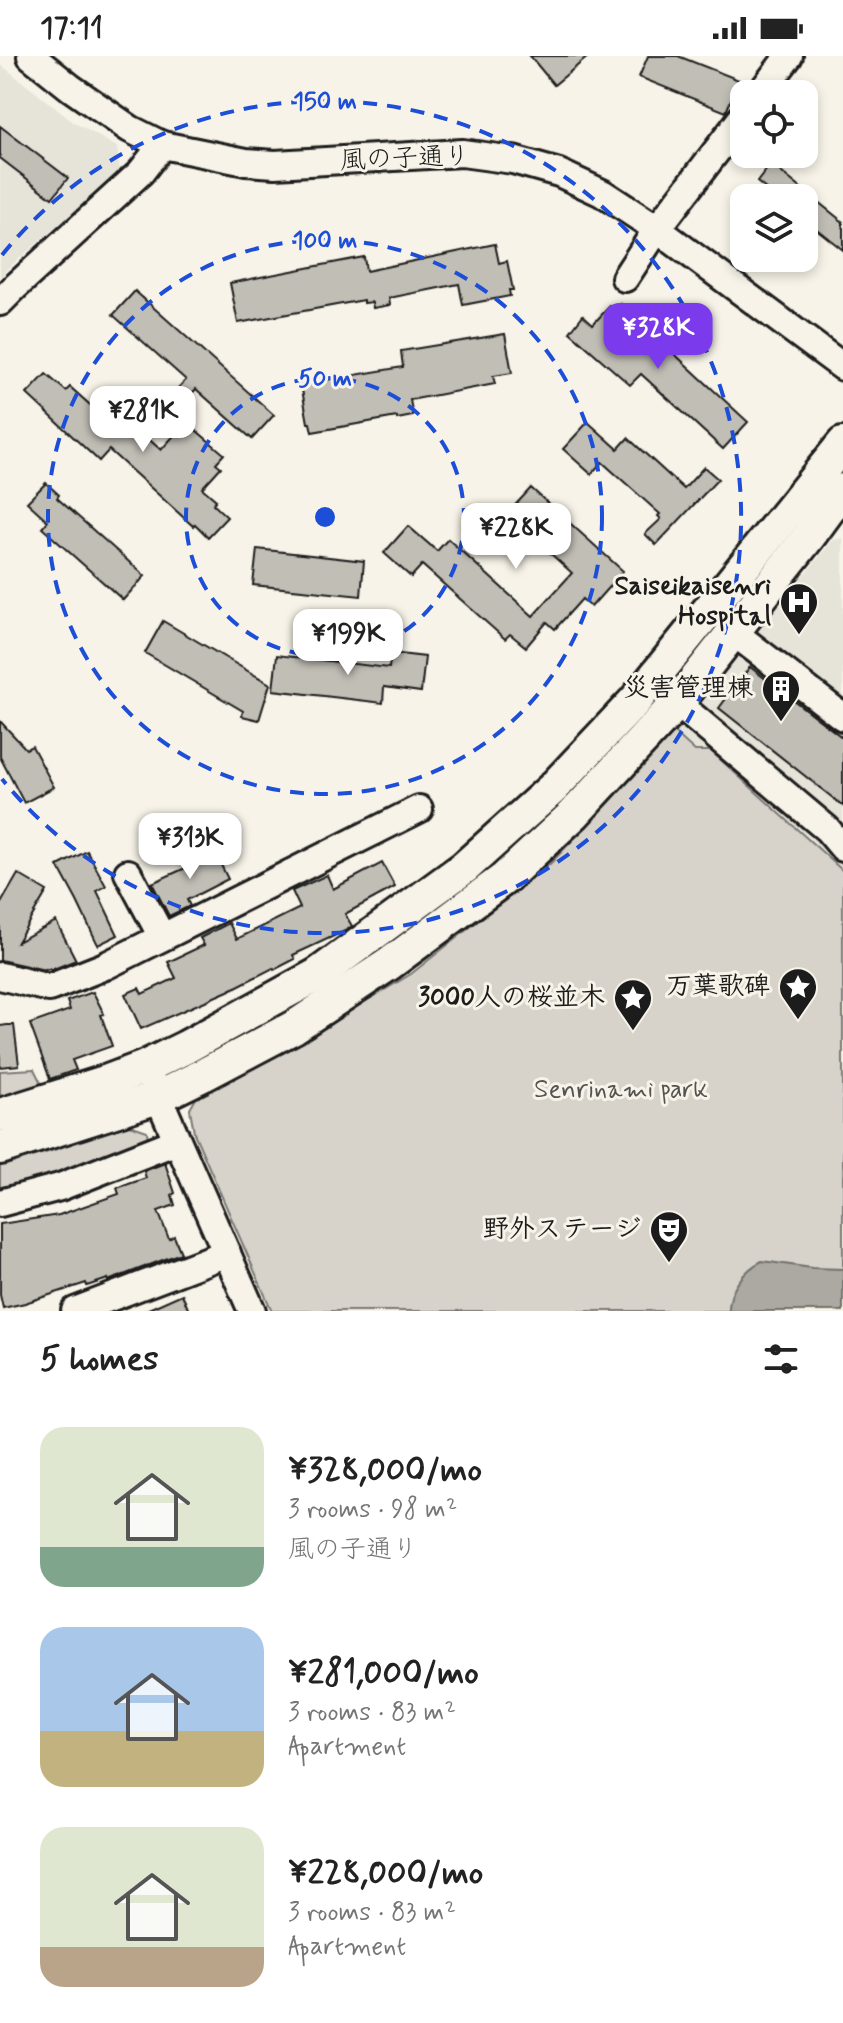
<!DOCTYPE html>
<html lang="en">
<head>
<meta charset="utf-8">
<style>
  :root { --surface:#fff; --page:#f6f6f6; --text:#222; --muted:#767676; --accent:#7c3aed }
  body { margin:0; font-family:Mynerve,"Klee One",sans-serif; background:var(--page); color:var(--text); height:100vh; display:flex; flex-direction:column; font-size:30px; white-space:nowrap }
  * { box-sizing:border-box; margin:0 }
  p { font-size:26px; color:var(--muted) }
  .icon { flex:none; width:44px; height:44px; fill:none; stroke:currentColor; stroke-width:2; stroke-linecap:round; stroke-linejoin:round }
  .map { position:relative; height:1255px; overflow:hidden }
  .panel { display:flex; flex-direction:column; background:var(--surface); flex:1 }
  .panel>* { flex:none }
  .fabs { position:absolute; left:730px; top:24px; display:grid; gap:16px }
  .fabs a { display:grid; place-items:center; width:88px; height:88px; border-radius:16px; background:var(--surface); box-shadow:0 4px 12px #0003; font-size:40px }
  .price { position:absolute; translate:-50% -68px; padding:0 18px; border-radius:16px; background:#fff; color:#222; font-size:26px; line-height:52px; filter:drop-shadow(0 2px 4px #0008) }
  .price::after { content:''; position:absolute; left:50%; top:48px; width:24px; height:18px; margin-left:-12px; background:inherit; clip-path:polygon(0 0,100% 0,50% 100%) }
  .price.selected { background:var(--accent); color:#fff }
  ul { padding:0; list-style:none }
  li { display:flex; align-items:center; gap:24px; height:200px; padding:0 40px }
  li span { display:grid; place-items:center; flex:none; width:224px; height:160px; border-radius:24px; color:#555 }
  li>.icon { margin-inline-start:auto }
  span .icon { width:96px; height:96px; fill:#fffc; stroke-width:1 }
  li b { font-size:34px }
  h2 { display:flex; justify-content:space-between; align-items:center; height:96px; padding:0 40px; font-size:34px }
  .status { display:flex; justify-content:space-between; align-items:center; height:56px; padding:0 40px; background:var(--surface); direction:ltr }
  .status svg { height:22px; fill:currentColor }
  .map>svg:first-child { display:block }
</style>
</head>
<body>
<div class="status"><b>17:11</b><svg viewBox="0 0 49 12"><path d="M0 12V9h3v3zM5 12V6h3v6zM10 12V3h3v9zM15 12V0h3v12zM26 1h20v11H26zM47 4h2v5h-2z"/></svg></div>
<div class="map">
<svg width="843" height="1255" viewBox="0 0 843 1255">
  <rect width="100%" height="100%" fill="#f7f3e8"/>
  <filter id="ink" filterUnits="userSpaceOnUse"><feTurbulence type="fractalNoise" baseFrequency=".0125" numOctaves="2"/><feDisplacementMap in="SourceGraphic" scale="16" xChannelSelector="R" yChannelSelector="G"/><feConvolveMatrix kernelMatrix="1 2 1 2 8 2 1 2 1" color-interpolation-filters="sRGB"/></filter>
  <g filter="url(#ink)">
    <g fill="#e6e3d9">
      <path d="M0 8 73 66 117 91 120 116 7 213 0 222Z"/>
      <path d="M843 482V813L712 693 696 694 675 675 833 484Z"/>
    </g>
    <g fill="#d7d3cb" stroke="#7a7874" stroke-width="2">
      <path d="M674 676 695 695H711L843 815V1255H272L194 1077 190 1053 200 1035 297 987 411 918 550 808Z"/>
      <path d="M34 1013 43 1031 0 1043V1015Z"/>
      <path d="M127 1068 147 1075 148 1087 57 1122 0 1138V1109L45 1097Z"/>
    </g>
    <path fill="#aca9a2" stroke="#72716c" stroke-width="2" d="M762 1205 812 1212 843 1213V1255H729C728 1235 744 1214 762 1205Z"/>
    <g fill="#c0beb5" stroke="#1c1c1c" stroke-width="2">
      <path d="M530 0H589L554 29Z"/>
      <path d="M648 0H678L739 24 726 56 639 21Z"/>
      <path d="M0 70 68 122 52 142 0 102Z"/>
      <path d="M771 108 843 166V194L804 163V142H777L757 126Z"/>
      <path d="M495 188 499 207 507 205 513 234H509L510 240 463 249 459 228 389 242 390 249 373 252 372 246 364 247V244L238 267 230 227 364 201 366 215Z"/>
      <path d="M135 235 274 359 252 383 196 333 187 343 176 334 186 324 113 259Z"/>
      <path d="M621 248 637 262 645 253 656 263 636 284 658 304 669 293 748 366 723 393 641 318 630 329 570 276 583 259 593 268 610 250 615 255Z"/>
      <path d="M505 278 512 317 493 320 495 328 410 344 413 360 397 363V361L312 376 310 367H308L301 328 403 311 401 295Z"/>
      <path d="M46 318 66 335 70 331 126 381 135 371 161 394 179 374 184 378 191 370 224 398 216 407 221 411 202 432 216 444 213 448 227 461 208 481 195 468 193 470 109 394 99 405 27 338Z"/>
      <path d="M588 366 618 393 628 382 684 433 704 411 718 423 656 489 645 478 661 463 658 460 660 458 602 406 591 418 563 393Z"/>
      <path d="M46 427 59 439 57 442 145 520 123 544 42 472 48 465 27 446Z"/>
      <path d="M531 432 623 515 591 551 582 543 555 573 547 566 526 591 510 578 505 583 422 509 411 521 384 497 408 470 437 495 448 483 533 560 572 517 507 458Z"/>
      <path d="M257 493 364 505 361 540 253 529Z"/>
      <path d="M163 565 270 628 259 664 242 660 243 655 145 597Z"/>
      <path d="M391 597 425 601 421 636 384 631 383 647 273 634 277 599 389 612Z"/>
      <path d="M750 611 843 682V750L719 652Z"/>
      <path d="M0 665 26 693 32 690 54 731 24 747 0 701Z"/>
      <path d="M212 791 228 823 187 844 190 850 169 860 152 827 190 810 187 803Z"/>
      <path d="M87 795 106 830 97 835 118 879 98 889 77 845 58 810Z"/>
      <path d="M382 807 395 831 345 858 352 870 347 874 293 899 295 903 274 914 273 912 228 935 141 973 125 938 139 932 142 938 176 922 168 906 204 889 200 882 229 867 237 883 300 852 292 835 327 819 333 833Z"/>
      <path d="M18 818 47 835 17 886 56 865 76 904 51 914 50 913 45 914 0 904V849Z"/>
      <path d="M93 936 104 958 101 959 112 990 72 1004 76 1014 50 1023 30 968 70 954 67 945Z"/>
      <path d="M7 969H14L19 1009 0 1011V970Z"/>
      <path d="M165 1107 175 1137 172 1139 175 1149 158 1155 169 1183 174 1180 181 1197 108 1225V1223L87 1230 86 1227 25 1247 3 1252 0 1239V1168L59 1159 119 1138 117 1132 146 1122 144 1115Z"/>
      <path d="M182 1238 189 1255H144Z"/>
    </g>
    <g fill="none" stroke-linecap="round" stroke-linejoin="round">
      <g stroke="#1c1c1c" stroke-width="32">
        <g id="minor">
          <path d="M31 0 71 32 130 73 162 89 246 106 275 108 462 97 513 104 559 117 602 137 657 173 843 311"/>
          <path d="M760 38 789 0"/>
          <path d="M625 222 657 173 744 59"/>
          <path d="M0 246 14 232 141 116 162 89"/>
          <path d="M733 576 843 661"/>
          <path d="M677 647 827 773 843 792"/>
          <path d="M128 817 162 881"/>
          <path d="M0 920 49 932 105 910 419 753"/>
          <path d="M151 1024 252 1255"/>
          <path d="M0 1147 60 1131 177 1085"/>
          <path d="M75 1255 227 1197"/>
        </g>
      </g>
      <g stroke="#1c1c1c" stroke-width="38">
        <g id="major">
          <path d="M0 1059 108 1025 145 1011 186 991 317 919 465 811 552 733 635 645 843 388"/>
          <path d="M0 1092 158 1041 203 1019 294 971 389 908 505 822 574 758 677 647 810 479 843 434"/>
        </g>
      </g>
      <use href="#minor" stroke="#f7f3e8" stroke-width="26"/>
      <use href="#major" stroke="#f7f3e8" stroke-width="32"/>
    </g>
  </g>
  <g fill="none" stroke="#1d4ed8" stroke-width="4" stroke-dasharray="14 10">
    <circle cx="325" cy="461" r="139"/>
    <circle cx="325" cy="461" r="277"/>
    <path d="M2 199A416 416 0 1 1 2 723"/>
  </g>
  <defs>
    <g id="hospital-pin" transform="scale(2)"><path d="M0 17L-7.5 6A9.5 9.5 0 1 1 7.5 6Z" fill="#1c1c1c" stroke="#f7f3e8"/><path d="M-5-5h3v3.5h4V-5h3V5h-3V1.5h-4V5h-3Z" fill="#fff"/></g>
    <g id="building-pin" transform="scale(2)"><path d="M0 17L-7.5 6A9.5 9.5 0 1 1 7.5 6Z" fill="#1c1c1c" stroke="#f7f3e8"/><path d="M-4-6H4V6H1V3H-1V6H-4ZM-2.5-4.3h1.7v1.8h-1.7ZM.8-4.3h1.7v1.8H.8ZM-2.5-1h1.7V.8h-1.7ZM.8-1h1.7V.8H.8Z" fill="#fff"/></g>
    <g id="sight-pin" transform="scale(2)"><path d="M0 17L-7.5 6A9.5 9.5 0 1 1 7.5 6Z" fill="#1c1c1c" stroke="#f7f3e8"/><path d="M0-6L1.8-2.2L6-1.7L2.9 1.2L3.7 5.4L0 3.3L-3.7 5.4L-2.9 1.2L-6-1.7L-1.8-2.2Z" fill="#fff"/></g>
    <g id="theatre-pin" transform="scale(2)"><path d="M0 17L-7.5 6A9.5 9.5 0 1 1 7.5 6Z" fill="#1c1c1c" stroke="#f7f3e8"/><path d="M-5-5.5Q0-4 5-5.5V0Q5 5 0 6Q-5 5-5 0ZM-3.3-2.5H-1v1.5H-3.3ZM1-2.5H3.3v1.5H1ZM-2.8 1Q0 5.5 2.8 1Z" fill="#fff"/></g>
  </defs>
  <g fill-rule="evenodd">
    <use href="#hospital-pin" x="799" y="546"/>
    <use href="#building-pin" x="781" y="633"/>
    <use href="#sight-pin" x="798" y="931"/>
    <use href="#sight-pin" x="633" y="942"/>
    <use href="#theatre-pin" x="669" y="1174"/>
  </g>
  <g text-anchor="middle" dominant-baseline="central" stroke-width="6" stroke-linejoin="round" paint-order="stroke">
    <g font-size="26" fill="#1c1c1c" stroke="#f7f3e8">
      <text transform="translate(405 103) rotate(-2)">風の子通り</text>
    </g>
    <g font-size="26" font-weight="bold" fill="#1c1c1c" stroke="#f7f3e8" text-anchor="end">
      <text x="771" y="531">Saiseikaisenri<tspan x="771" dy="30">Hospital</tspan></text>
      <text x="753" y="633">災害管理棟</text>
      <text x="770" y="931">万葉歌碑</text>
      <text x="605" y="942">3000人の桜並木</text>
      <text x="641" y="1174">野外ステージ</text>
    </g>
    <g font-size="26" fill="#545351" stroke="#f7f3e8">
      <text x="621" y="1034">Senrinami park</text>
    </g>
  </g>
  <circle cx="325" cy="461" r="12" fill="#1d4ed8" stroke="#f7f3e8" stroke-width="4"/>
  <g font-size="24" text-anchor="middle" font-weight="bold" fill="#1d4ed8" stroke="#f7f3e8" stroke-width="6" stroke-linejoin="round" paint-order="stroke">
    <text x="325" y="53">150 m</text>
    <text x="325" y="192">100 m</text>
    <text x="325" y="330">50 m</text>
  </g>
</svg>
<div class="fabs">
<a><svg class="icon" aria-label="locate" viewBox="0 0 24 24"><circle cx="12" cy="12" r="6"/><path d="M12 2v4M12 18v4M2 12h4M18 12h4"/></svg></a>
<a><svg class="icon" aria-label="layers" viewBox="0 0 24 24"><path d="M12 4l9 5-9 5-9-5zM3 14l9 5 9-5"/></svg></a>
</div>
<b class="price selected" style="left:658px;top:315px">¥328K</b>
<b class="price" style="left:143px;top:398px">¥281K</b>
<b class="price" style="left:516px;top:515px">¥228K</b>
<b class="price" style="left:348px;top:621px">¥199K</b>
<b class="price" style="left:190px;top:825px">¥313K</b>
</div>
<section class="panel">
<h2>5 homes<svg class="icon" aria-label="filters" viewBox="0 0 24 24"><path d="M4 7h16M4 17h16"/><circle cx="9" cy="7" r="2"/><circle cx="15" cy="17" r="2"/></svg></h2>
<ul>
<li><span style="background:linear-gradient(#dfe7d0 75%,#7fa58c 0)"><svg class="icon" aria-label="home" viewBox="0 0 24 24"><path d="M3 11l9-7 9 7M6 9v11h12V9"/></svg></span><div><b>¥328,000/mo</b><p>3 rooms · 98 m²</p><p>風の子通り</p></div></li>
<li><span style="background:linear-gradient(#a9c7e8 65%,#c2b280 0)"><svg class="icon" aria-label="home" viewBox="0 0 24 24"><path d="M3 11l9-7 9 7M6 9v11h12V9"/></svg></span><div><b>¥281,000/mo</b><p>3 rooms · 83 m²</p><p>Apartment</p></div></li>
<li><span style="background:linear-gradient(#dfe7d0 75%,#b9a48a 0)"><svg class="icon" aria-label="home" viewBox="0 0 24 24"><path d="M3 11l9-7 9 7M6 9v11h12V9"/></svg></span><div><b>¥228,000/mo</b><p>3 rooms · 83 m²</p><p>Apartment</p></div></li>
</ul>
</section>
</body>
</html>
